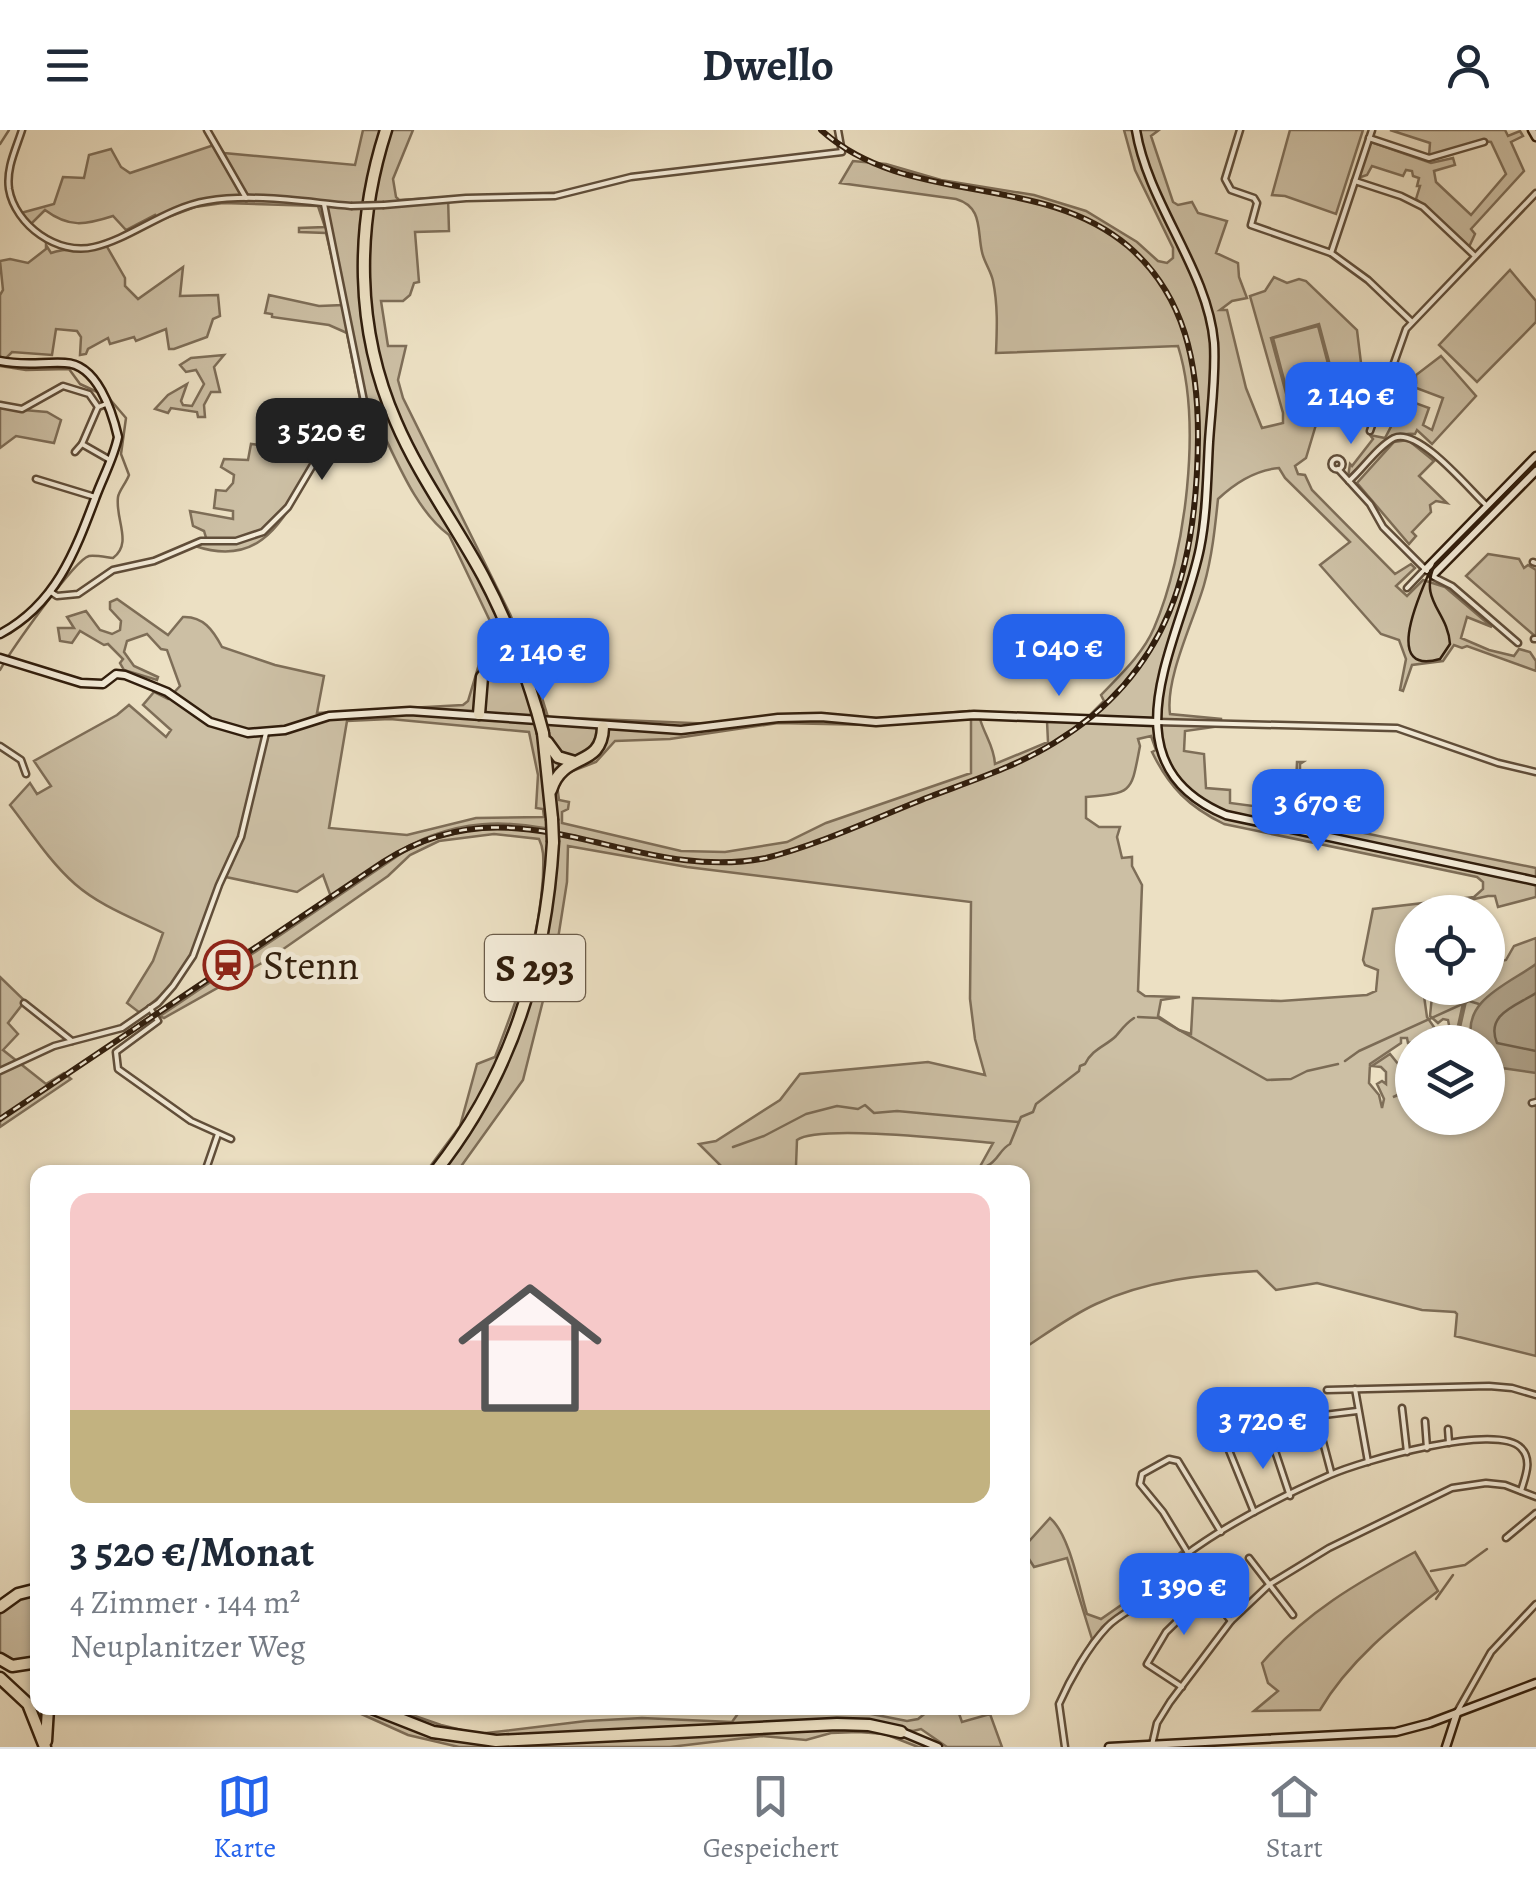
<!DOCTYPE html>
<html lang="de">
<head>
<meta charset="utf-8">
<style>
  :root { --surface:#fff; --page:#f6f6f7; --text:#1f2937; --muted:#747a83; --line:#e0e1e3; --accent:#2563eb }
  body { margin:0; font-family:Alegreya,serif; background:var(--page); color:var(--text); height:100vh; display:flex; flex-direction:column; font-size:38px; white-space:nowrap }
  * { box-sizing:border-box; margin:0 }
  p { font-size:32px; color:var(--muted) }
  .icon { flex:none; width:55px; height:55px; fill:none; stroke:currentColor; stroke-width:2; stroke-linecap:round; stroke-linejoin:round }
  .map { position:relative; flex:1; overflow:hidden }
  .drawer { position:absolute; left:30px; top:1035px; width:1000px; height:550px; display:flex; flex-direction:column; background:var(--surface); border-radius:20px; box-shadow:0 2px 8px #0004 }
  .drawer>* { flex:none }
  .controls { position:absolute; left:1395px; top:765px; display:grid; gap:20px }
  .controls a { display:grid; place-items:center; width:110px; height:110px; border-radius:50%; background:var(--surface); box-shadow:0 2px 8px #0004; font-size:50px }
  .price { position:absolute; translate:-50% -85px; padding:0 22px; border-radius:20px; background:var(--accent); color:#fff; font-size:32px; line-height:65px; filter:drop-shadow(0 2px 5px #0008) }
  .price::after { content:''; position:absolute; left:50%; top:60px; width:30px; height:22px; margin-left:-15px; background:inherit; clip-path:polygon(0 0,100% 0,50% 100%) }
  .price.active { background:#222; color:#fff }
  ul { padding:0; list-style:none }
  li { display:grid; align-content:center; gap:20px; height:530px; padding:0 40px }
  li+li { border-top:2px solid var(--line) }
  li span { display:grid; place-items:center; height:310px; border-radius:20px; color:#555 }
  li>.icon { margin-inline-start:auto }
  span .icon { width:180px; height:180px; fill:#fffc; stroke-width:1 }
  li b { font-size:42px }
  header { display:flex; justify-content:space-between; align-items:center; height:130px; padding:0 40px; background:var(--surface); font-size:45px; font-weight:700 }
  .tab-bar { display:flex; justify-content:space-around; align-items:center; height:140px; border-top:2px solid var(--line); background:var(--surface); font-size:28px; color:var(--muted) }
  .tab-bar a { display:grid; justify-items:center; gap:5px }
  .tab-bar .active { color:var(--accent) }
  .map>svg:first-child { display:block }
</style>
</head>
<body>
<header><svg class="icon" aria-label="menu" viewBox="0 0 24 24"><path d="M4 6h16M4 12h16M4 18h16"/></svg>Dwello<svg class="icon" aria-label="person" viewBox="0 0 24 24"><circle cx="12" cy="8" r="4"/><path d="M4 21q1-7 8-7t8 7"/></svg></header>
<div class="map">
<svg width="1536" height="1617" viewBox="0 0 1536 1617">
  <rect width="100%" height="100%" fill="#ece0c3"/>
  <filter id="stains"><feTurbulence type="fractalNoise" baseFrequency=".002" numOctaves="4"/><feColorMatrix values="0 0 0 0 .2 0 0 0 0 .09 0 0 0 0 .02 0 0 0 .5 -.17"/></filter>
  <radialGradient id="worn" r=".72"><stop offset=".6" stop-color="#630" stop-opacity="0"/><stop offset="1" stop-color="#630" stop-opacity=".3"/></radialGradient>
  <g fill="#ccbfa4" stroke="#7e6e58" stroke-width="2.5" fill-rule="evenodd">
    <path d="M363 0H413L393 49 396 67 399 70 448 67 449 101 415 102 419 152 414 153 410 165 403 171H381L388 216H406L398 250 403 268 510 484 533 539 548 587 715 594 766 586 878 588 969 581 971 588 980 589C985 606 994 616 995 634L1048 612 1047 591 1083 592 1104 571 1101 565C1120 545 1143 524 1154 498 1186 424 1202 293 1178 216L996 223C997 199 998 175 993 151 991 141 984 132 982 122 977 100 983 77 956 69L840 53 853 31 886 34 941 50 1034 65 1086 81 1137 112 1158 131 1167 133 1173 128V118L1135 40 1124 0H1159L1151 6 1173 72 1178 75 1192 72 1198 83 1227 91 1216 123 1238 133 1239 147 1247 168 1232 171 1220 180H1227L1246 258 1262 298 1283 293V283L1250 166 1265 161 1274 147 1287 153 1299 149 1306 151 1357 200 1361 233 1338 294 1318 288 1306 328 1295 336 1298 344 1305 345 1312 360 1395 444 1411 434 1415 438 1396 456 1407 466 1423 450 1445 457 1492 497 1467 487 1461 508 1489 520 1514 526 1519 519 1530 522 1536 531V541L1467 516 1462 518 1454 515 1443 531 1412 535 1403 561 1400 560 1406 529 1399 510 1381 504 1320 435 1350 412 1285 348 1279 338C1255 340 1235 353 1218 369 1215 398 1212 427 1204 455 1194 490 1165 548 1170 584L1221 589V596L1185 601 1184 621 1204 624 1206 658 1230 660V673L1290 681 1295 676 1297 632H1303L1300 634V690L1536 738V767L1498 777 1495 766H1488L1438 777V782H1412V858H1488V834L1506 830 1514 816 1536 808V1226L1455 1206 1457 1184 1455 1182 1422 1180 1317 1153 1276 1160 1257 1141C1202 1145 1147 1150 1096 1174 1070 1186 1046 1204 1023 1219L1022 1042H977L993 1013C959 1010 819 994 797 1010L796 1036 758 1042 725 1040 699 1014 716 1011 780 970 800 944 928 932 985 945 975 909 970 869 971 772 687 737 568 716 567 752 557 815 523 950 457 1042H426L460 996 477 934 495 927C518 866 539 814 543 747 543 733 545 721 539 709L494 704 439 711 410 725 388 746 269 829 164 888 160 886 405 721 432 709 470 700 496 698 544 702V698C449 681 404 715 331 767L323 745 297 762 221 746 190 829 171 857 140 883 127 873 153 831 163 803C133 788 100 776 75 754 49 731 31 702 10 675L30 653 37 664 51 656 34 631 117 585 129 575 166 607 171 600 143 575 154 562 168 569 180 556 167 520 161 519 147 504 127 511 124 522 134 536 158 547 157 550 124 540 120 533 123 529 108 514 104 515 80 501 72 513 60 511 58 498H74L67 487 86 481 100 500 112 504 120 500 121 491 110 479V472L117 469 168 505 183 487C203 486 213 500 222 517L275 535 324 546 317 583 463 575 468 571 480 531 500 512 449 405C415 380 396 328 377 291L369 294 361 274 347 203 329 195 272 187V184L265 183 269 165 319 176 343 175 326 103 299 102V98L325 97 318 76 223 73 195 77 158 91 155 85 126 100 113 86C85 95 69 98 45 80L31 94 21 83 54 74 63 47 84 48 89 25 111 19 121 37 130 43 217 14 224 23 355 35ZM1319 194 1338 265 1290 278 1271 208ZM390 589 529 602 538 645 536 678 543 679 544 687 476 688 407 705 329 698 347 591ZM971 589V643L826 693 787 712 725 722 681 721 562 693V682L568 679 569 672 559 670 557 655 562 645 596 632 615 611 670 609 778 593 872 595ZM1151 606 1156 620 1152 622C1169 657 1189 677 1224 694L1477 747 1483 752V759L1474 767 1373 779 1363 830 1365 835 1378 840 1376 861 1367 865 1281 871 1193 868 1191 904 1179 900 1158 886 1161 870 1180 867 1145 866 1138 861 1142 755 1132 736V727L1122 728 1117 707 1120 697H1099L1086 688V667C1134 663 1131 662 1140 616L1138 609ZM1475 862 1466 871 1458 906H1464L1462 912H1488V988H1412V960L1393 967 1411 958 1409 942H1405L1407 936 1399 935 1390 924 1372 936 1381 937 1386 942V954L1382 951 1377 954 1384 969 1382 978 1379 965 1369 953 1370 934 1401 913V908H1407L1408 913 1437 908 1436 903 1431 900 1434 897 1427 887 1424 866H1432L1430 886 1438 893 1443 889 1448 890 1450 900 1456 905 1464 869Z"/>
    <path d="M1290 0H1363L1336 84 1285 66 1272 65Z"/>
    <path d="M1390 0H1505L1508 6 1520 1 1523 6 1511 12 1524 41 1471 99 1475 104 1469 117 1416 69 1420 56H1417L1419 48 1413 46 1412 41 1406 40 1403 46 1372 36 1367 45 1358 48 1371 12 1431 33 1453 28 1455 35 1434 41 1436 52 1471 85 1506 44 1491 12 1482 11 1429 26 1430 13Z"/>
    <path d="M46 115 51 123C69 116 87 122 106 115L125 148V156L138 169 183 137 180 166 218 165 220 186 213 189 207 207 174 219H169L166 199 136 211 134 207 110 214 108 208 88 219 86 224 80 225 81 207 77 201 56 199 52 225 12 222 0 234V165L3 160 0 131 10 129 28 133 46 119Z"/>
    <path d="M1510 140 1536 171V192L1477 252 1439 215Z"/>
    <path d="M1318 196 1336 264 1291 276 1273 208Z"/>
    <path d="M224 225 214 237 220 262H211L204 275 205 287H198L197 282 171 278 168 283 155 279 168 265 187 254 181 271 183 275 192 276 204 254 196 240 186 242 180 235 191 228Z"/>
    <path d="M1441 226 1476 266 1432 314 1417 300 1415 304C1387 300 1367 330 1348 347L1350 334 1352 336 1373 309 1370 305 1385 308 1394 291 1399 292 1404 288 1410 271 1429 278 1423 295 1432 300 1443 268 1411 256 1416 253V245Z"/>
    <path d="M0 278 47 282 61 290 54 313 16 306 0 318Z"/>
    <path d="M340 295H359L361 301C349 306 336 310 327 321 289 366 275 443 195 416L207 411 204 401 193 396 190 381 233 389V381L214 378 216 360 226 361 233 353 234 345 221 337 224 329 248 330 251 314 316 322 341 302Z"/>
    <path d="M1408 310 1434 331 1419 346 1447 373 1436 371 1430 375 1431 382 1412 402 1416 406 1409 414 1357 353 1394 312Z"/>
    <path d="M1488 424 1519 429 1524 438 1528 435 1536 440V507L1466 446Z"/>
    <path d="M0 847 25 871 8 893 18 904 3 920 46 954 64 943 71 949 0 997Z"/>
    <path d="M1050 1388C1070 1405 1079 1458 1087 1484L1101 1489 1127 1471 1182 1421 1159 1454 1102 1497 1074 1542 1092 1509 1067 1428 1034 1437 1029 1429 1023 1435V1418Z"/>
    <path d="M1415 1422 1438 1461C1394 1495 1348 1532 1320 1580L1254 1581 1278 1561 1268 1553 1262 1533C1305 1483 1358 1452 1415 1422Z"/>
    <path d="M37 1463V1530L18 1534 0 1525V1482L16 1468Z"/>
    <path d="M348 1578H367L446 1608 852 1597 892 1602 929 1617H918L885 1604 858 1602 831 1603 806 1610 762 1606 670 1617H459L408 1605Z"/>
    <path d="M381 1578H392L441 1595 478 1604 586 1591 642 1588 732 1592 742 1578H841L907 1591 918 1589 932 1578H957L962 1592 990 1584 1002 1617H947L921 1599 913 1601 851 1589 492 1607 425 1596Z"/>
  </g>
  <path fill="#ac9e85" stroke="#7b6b55" stroke-width="2.5" d="M1536 834V943L1495 937 1488 932V912H1472C1461 870 1509 854 1536 834Z"/>
  <g fill="none" stroke-linecap="round" stroke-linejoin="round">
    <path stroke="#6e5e49" stroke-width="2.5" d="M1536 863C1516 876 1485 884 1497 913L1536 921"/>
    <g stroke="#7b6b55" stroke-width="2.5">
      <path d="M0 14 9 0"/>
      <path d="M0 236 26 240 69 239 80 254 108 267 126 288 121 324 129 345C126 353 119 361 118 367 115 390 133 413 113 428 105 427 95 425 89 426 74 430 10 522 0 540"/>
      <path d="M1138 887 1158 888 1267 950 1291 949 1307 941 1338 934"/>
      <path d="M1345 931 1359 921 1469 871 1479 874"/>
      <path d="M733 1017 764 1006 806 984 837 976 858 979 865 975 874 983 897 981 1018 992"/>
      <path d="M988 1042 987 1036C998 1031 1000 1019 1010 1014L1021 987 1033 982 1036 974 1079 941 1080 936 1085 934C1092 919 1106 916 1116 906 1122 899 1125 894 1134 888"/>
      <path d="M1431 1441 1465 1435 1487 1419"/>
      <path d="M1436 1469 1453 1445"/>
    </g>
    <g stroke="#604e3a" stroke-width="9">
      <g id="street">
        <path d="M22 0C16 19 6 38 9 59 15 95 58 126 94 117 132 108 165 78 207 71 254 63 304 72 351 76"/>
        <path d="M207 0 246 68"/>
        <path d="M1240 0 1225 49 1231 60 1254 68 1257 73 1251 95 1331 123 1368 150 1412 192"/>
        <path d="M1369 8 1429 28 1484 12"/>
        <path d="M1355 51 1401 66 1423 77 1475 126"/>
        <path d="M384 75 466 68 555 66 631 47 842 22 838 0"/>
        <path d="M1331 123 1372 0"/>
        <path d="M106 274 98 277 82 314 110 330"/>
        <path d="M0 275 22 279 63 256 89 264 98 277"/>
        <path d="M1370 301 1406 199 1536 63"/>
        <path d="M75 322 82 314"/>
        <circle cx="1337" cy="334" r="5.5"/>
        <path d="M1338 339 1370 374 1383 397 1427 441"/>
        <path d="M36 349 95 367"/>
        <path d="M1349 351C1363 339 1377 317 1394 308 1418 297 1468 358 1485 374"/>
        <path d="M1533 432 1536 433"/>
        <path d="M1434 447 1452 456 1518 513"/>
        <path d="M1407 458 1424 440"/>
        <path d="M51 462 57 466 78 464 113 440 154 431 201 411H236L263 402 288 377 320 323 342 304 365 291 366 281 324 74"/>
        <path d="M1534 509H1536"/>
        <path d="M1156 592 1397 598 1498 633 1536 642"/>
        <path d="M0 616 21 630 26 644"/>
        <path d="M24 873 72 911"/>
        <path d="M150 878 158 891 116 922 118 939 191 991 231 1009"/>
        <path d="M0 941 54 916 122 898 158 873 173 856 193 826 219 755 241 707 266 603"/>
        <path d="M1532 973 1536 972"/>
        <path d="M206 1039 218 1004"/>
        <path d="M1355 1259 1368 1332"/>
        <path d="M1327 1260 1489 1256 1512 1258 1536 1265"/>
        <path d="M1402 1278 1407 1322"/>
        <path d="M1425 1291 1427 1318"/>
        <path d="M1448 1299 1449 1313"/>
        <path d="M1331 1342 1318 1293 1324 1285 1357 1281"/>
        <path d="M1254 1382 1226 1313 1231 1304 1261 1297 1268 1300 1290 1366"/>
        <path d="M1506 1408 1536 1383"/>
        <path d="M1188 1423 1163 1382 1140 1354 1142 1344 1169 1329 1178 1331 1221 1402"/>
        <path d="M1249 1428 1293 1485"/>
        <path d="M1182 1557 1147 1534 1166 1502 1207 1462 1231 1491"/>
        <path d="M1457 1582 1491 1522 1536 1474"/>
        <path d="M1152 1615 1157 1593 1170 1572 1231 1491 1270 1454 1329 1418 1452 1358 1486 1353 1505 1355 1536 1367"/>
        <path d="M1065 1617 1059 1574C1070 1549 1088 1517 1107 1497 1121 1482 1142 1476 1156 1461 1166 1450 1172 1435 1184 1426 1228 1393 1280 1367 1330 1345 1361 1331 1497 1292 1521 1318 1533 1330 1525 1347 1521 1361"/>
      </g>
    </g>
    <g stroke="#311e0d" stroke-width="11">
      <g id="secondary">
        <path d="M1136 0C1148 74 1208 140 1214 213 1216 246 1211 280 1209 312 1207 347 1207 383 1200 418 1182 509 1100 632 1226 685L1536 751"/>
        <path d="M1532 0 1536 7"/>
        <path d="M0 231C23 236 42 232 65 233 97 234 112 281 118 307 114 327 103 347 96 366 75 422 56 474 0 504"/>
        <path d="M1426 439 1536 326"/>
        <path d="M1433 445 1536 341"/>
        <path d="M0 528 81 553 103 554 116 544 125 545 167 562 210 592 248 603 285 600 329 586 410 581 681 600 778 588 821 587 876 592 974 585 1156 592"/>
        <path d="M902 1602 938 1617"/>
        <path d="M1109 1617 1396 1602 1430 1593 1536 1553"/>
        <path d="M1446 1617 1457 1583"/>
      </g>
    </g>
    <g stroke="#311e0d" stroke-width="15">
      <g id="highway">
        <path d="M386 0C355 96 355 199 396 292 419 346 455 394 483 446 506 489 523 534 537 581"/>
        <path d="M492 533H509L526 545"/>
        <path d="M479 584 482 547 504 522 509 504"/>
        <path d="M543 603 552 689"/>
        <path d="M547 612 558 627 575 632"/>
        <path d="M551 660C563 621 602 639 603 597"/>
        <path d="M435 1042C511 947 546 833 553 712"/>
        <path d="M0 1477 18 1464 38 1459"/>
        <path d="M0 1529 12 1536 38 1532"/>
        <path d="M0 1548 28 1574 45 1617"/>
        <path d="M372 1578 433 1602 496 1611 837 1594 869 1595 901 1602"/>
        <path d="M46 1611 48 1578"/>
      </g>
    </g>
    <use href="#street" stroke="#f3ebd8" stroke-width="4"/>
    <use href="#secondary" stroke="#f3ebd8" stroke-width="6"/>
    <use href="#highway" stroke="#ece0c3" stroke-width="10"/>
    <path stroke="#311e0d" stroke-width="2.5" d="M1536 332 1435 434C1418 471 1448 481 1450 514L1440 529C1382 546 1420 464 1429 443L1437 434 1536 334"/>
    <g stroke="#311e0d" stroke-width="6">
      <path id="rail" d="M0 989 383 732C519 644 629 755 766 728 821 714 875 688 929 667 971 651 1015 637 1054 613 1171 542 1197 435 1198 307 1198 235 1186 166 1128 116 1039 41 908 78 821 0"/>
    </g>
    <use href="#rail" stroke="#f3ebd8" stroke-width="2.5" stroke-dasharray="8" stroke-linecap="butt"/>
    <g stroke="#604e3a" stroke-width="9" stroke-linecap="butt">
      <path id="street-bridge" d="M351 76 384 75"/>
    </g>
    <g stroke="#311e0d" stroke-width="15" stroke-linecap="butt">
      <g id="highway-bridge">
        <path d="M537 581 543 603"/>
        <path d="M552 689 553 712"/>
      </g>
    </g>
    <use href="#street-bridge" stroke="#f3ebd8" stroke-width="4"/>
    <use href="#highway-bridge" stroke="#ece0c3" stroke-width="10"/>
  </g>
  <defs>
    <g id="station-ring" transform="scale(2.5)"><circle r="9.5" fill="#f3ebd8" stroke="#8f2418" stroke-width="1.5"/><path d="M-3-6H3Q5-6 5-4V2Q5 4 3 4L4.5 6H3L1.5 4h-3L-3 6H-4.5L-3 4Q-5 4-5 2V-4Q-5-6-3-6ZM-3.5-4v3h7v-3ZM-3.5 1v1.5H-2V1ZM2 1v1.5H3.5V1Z" fill="#8f2418"/></g>
  </defs>
  <g fill-rule="evenodd">
    <use href="#station-ring" x="228" y="835"/>
  </g>
  <g text-anchor="middle" dominant-baseline="central" stroke-width="10" stroke-linejoin="round" paint-order="stroke">
    <rect fill="#f3ebd8" stroke="#6b5c4a" stroke-width="2.5" x="485" y="805" width="100" height="66" rx="8"/>
    <g font-size="38" font-weight="bold" fill="#311e0d">
      <text x="535" y="838">S 293</text>
    </g>
    <g font-size="40" fill="#311e0d" stroke="#f3ebd8" text-anchor="start">
      <text x="263" y="835">Stenn</text>
    </g>
  </g>
  <rect width="100%" height="100%" filter="url(#stains)"/>
  <rect width="100%" height="100%" fill="url(#worn)"/>
</svg>
<div class="controls">
<a><svg class="icon" aria-label="locate" viewBox="0 0 24 24"><circle cx="12" cy="12" r="6"/><path d="M12 2v4M12 18v4M2 12h4M18 12h4"/></svg></a>
<a><svg class="icon" aria-label="layers" viewBox="0 0 24 24"><path d="M12 4l9 5-9 5-9-5zM3 14l9 5 9-5"/></svg></a>
</div>
<b class="price" style="left:1351px;top:317px">2 140 €</b>
<b class="price active" style="left:322px;top:353px">3 520 €</b>
<b class="price" style="left:1059px;top:569px">1 040 €</b>
<b class="price" style="left:543px;top:573px">2 140 €</b>
<b class="price" style="left:1318px;top:724px">3 670 €</b>
<b class="price" style="left:1263px;top:1342px">3 720 €</b>
<b class="price" style="left:1184px;top:1508px">1 390 €</b>
<section class="drawer">
<ul>
<li><span style="background:linear-gradient(#f6c9c9 70%,#c2b280 0)"><svg class="icon" aria-label="home" viewBox="0 0 24 24"><path d="M3 11l9-7 9 7M6 9v11h12V9"/></svg></span><div><b>3 520 €/Monat</b><p>4 Zimmer · 144 m²</p><p>Neuplanitzer Weg</p></div></li>
</ul>
</section>
</div>
<nav class="tab-bar">
<a class="active"><svg class="icon" aria-label="map" viewBox="0 0 24 24"><path d="M3 6l6-2 6 2 6-2v14l-6 2-6-2-6 2zM9 4v14M15 6v14"/></svg>Karte</a>
<a><svg class="icon" aria-label="saved" viewBox="0 0 24 24"><path d="M7 4h10v16l-5-4-5 4z"/></svg>Gespeichert</a>
<a><svg class="icon" aria-label="home" viewBox="0 0 24 24"><path d="M3 11l9-7 9 7M6 9v11h12V9"/></svg>Start</a>
</nav>
</body>
</html>
